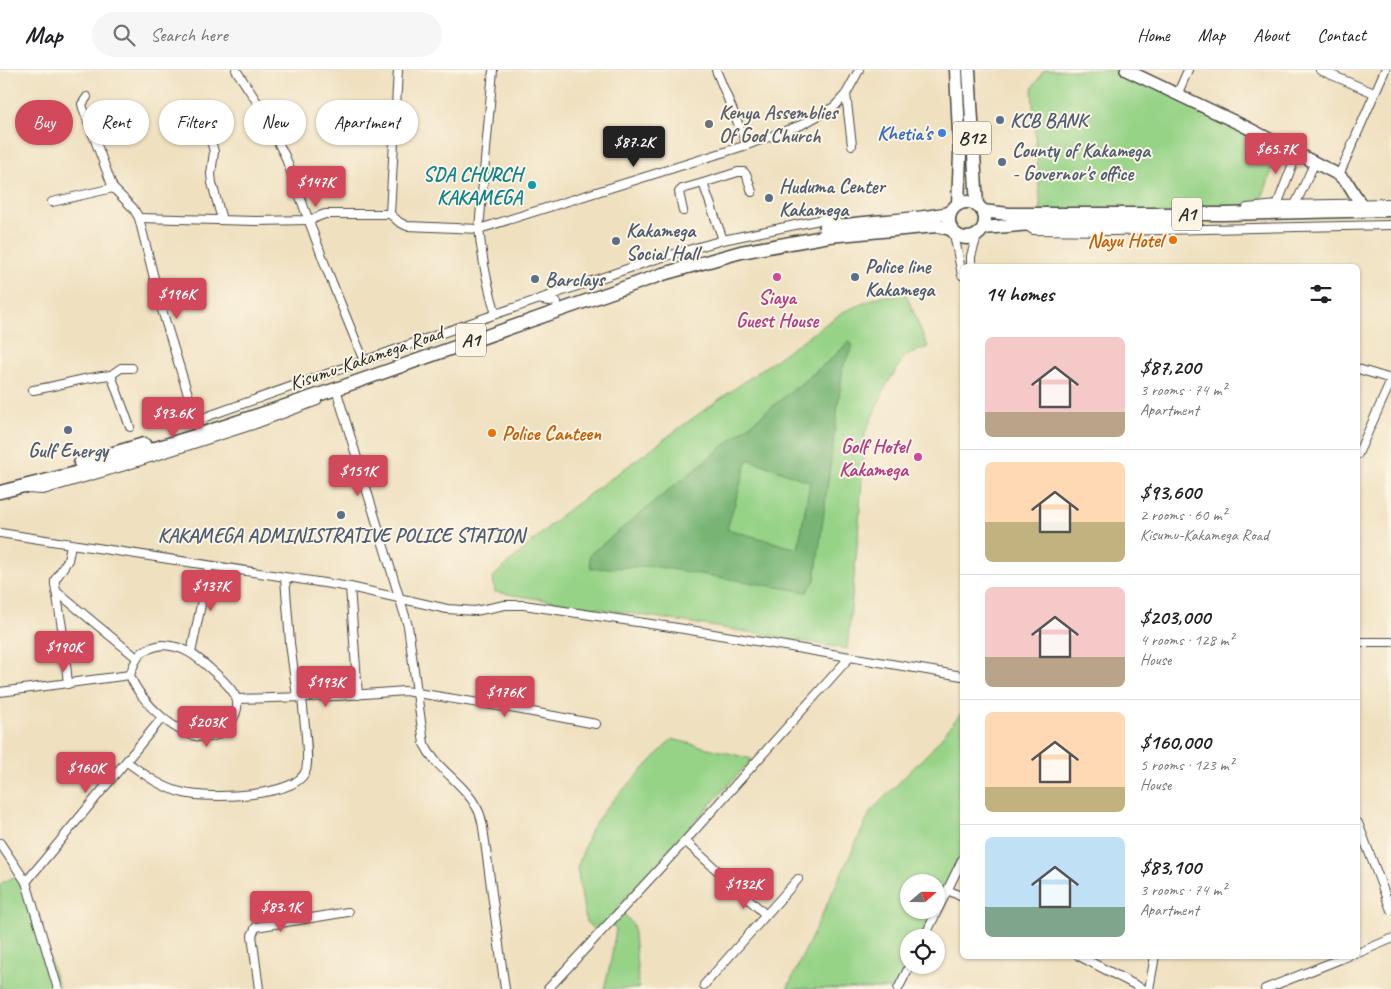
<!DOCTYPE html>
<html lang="en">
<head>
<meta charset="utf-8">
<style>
  :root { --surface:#fff; --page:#f6f6f6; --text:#202124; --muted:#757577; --line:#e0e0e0; --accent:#d1495b }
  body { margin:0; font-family:Caveat,sans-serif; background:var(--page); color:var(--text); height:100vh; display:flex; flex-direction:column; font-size:19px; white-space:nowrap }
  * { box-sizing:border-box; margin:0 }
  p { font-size:16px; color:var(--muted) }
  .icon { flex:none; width:28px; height:28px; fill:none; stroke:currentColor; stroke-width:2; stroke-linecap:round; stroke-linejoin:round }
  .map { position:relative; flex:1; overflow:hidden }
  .sheet { position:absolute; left:960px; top:194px; width:400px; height:695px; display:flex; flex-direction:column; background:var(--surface); border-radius:8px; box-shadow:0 1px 4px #0004 }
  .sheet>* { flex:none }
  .top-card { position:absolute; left:15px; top:30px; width:475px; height:45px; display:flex; gap:10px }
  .needle { width:32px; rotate:70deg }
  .tools { position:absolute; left:900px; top:804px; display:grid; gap:10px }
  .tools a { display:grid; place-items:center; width:45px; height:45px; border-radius:50%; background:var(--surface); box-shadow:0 1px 4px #0004; font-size:25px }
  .price { position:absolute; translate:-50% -42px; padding:0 11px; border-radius:5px; background:var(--accent); color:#fff; font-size:16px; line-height:32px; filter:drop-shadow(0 1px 2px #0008) }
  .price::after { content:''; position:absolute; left:50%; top:30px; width:15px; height:11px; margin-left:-8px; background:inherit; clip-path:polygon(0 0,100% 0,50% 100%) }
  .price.current { background:#222; color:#fff }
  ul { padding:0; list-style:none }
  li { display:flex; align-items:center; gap:15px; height:125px; padding:0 25px }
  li+li { border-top:1px solid var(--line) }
  li span { display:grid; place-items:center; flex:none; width:140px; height:100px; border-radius:8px; color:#555 }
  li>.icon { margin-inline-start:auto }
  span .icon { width:60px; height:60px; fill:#fffc; stroke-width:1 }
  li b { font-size:21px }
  h2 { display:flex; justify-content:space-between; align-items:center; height:60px; padding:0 25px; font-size:21px }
  .chip { padding:0 18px; border-radius:22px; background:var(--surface); box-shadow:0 1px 4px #0004; font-size:18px; line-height:45px }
  .chip.current { background:var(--accent); color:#fff }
  header { display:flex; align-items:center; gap:30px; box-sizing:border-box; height:70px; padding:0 25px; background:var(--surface); border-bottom:1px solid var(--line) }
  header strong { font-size:24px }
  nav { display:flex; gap:28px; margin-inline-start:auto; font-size:18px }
  .search { width:350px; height:45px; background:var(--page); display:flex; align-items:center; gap:12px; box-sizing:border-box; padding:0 18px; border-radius:28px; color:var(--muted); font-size:19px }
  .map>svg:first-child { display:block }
</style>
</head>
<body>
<header>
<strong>Map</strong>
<div class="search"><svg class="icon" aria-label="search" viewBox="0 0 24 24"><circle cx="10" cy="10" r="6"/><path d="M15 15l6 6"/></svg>Search here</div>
<nav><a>Home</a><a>Map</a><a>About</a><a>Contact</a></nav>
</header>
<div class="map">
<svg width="1391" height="919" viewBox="0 0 1391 919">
  <rect width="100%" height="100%" fill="#fcf5e5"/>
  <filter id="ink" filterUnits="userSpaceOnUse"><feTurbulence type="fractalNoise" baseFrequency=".02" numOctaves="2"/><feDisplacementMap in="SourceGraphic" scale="10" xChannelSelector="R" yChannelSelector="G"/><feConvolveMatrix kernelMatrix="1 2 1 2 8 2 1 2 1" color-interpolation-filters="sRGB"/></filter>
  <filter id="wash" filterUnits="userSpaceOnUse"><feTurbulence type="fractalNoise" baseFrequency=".0096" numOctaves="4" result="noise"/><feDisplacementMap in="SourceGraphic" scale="20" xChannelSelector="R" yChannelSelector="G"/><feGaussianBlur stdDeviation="1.12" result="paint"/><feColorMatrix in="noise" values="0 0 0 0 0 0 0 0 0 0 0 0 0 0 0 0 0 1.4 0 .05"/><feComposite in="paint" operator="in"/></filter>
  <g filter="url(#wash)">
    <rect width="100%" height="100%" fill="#efe0bf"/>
    <g fill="#96d387" stroke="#607f59">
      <path d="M1044 0H1126L1281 74 1257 143 1041 144 1032 19Z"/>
      <path d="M906 224 928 277 905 286 886 316 865 363 858 467 847 579 761 564 495 522 493 507 564 443 693 348 843 242 880 226Z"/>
      <path d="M962 642V781L936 839V812H909V840H936L923 867 909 868V895L898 919H787L871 741 932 679Z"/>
      <path d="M672 669 752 689 617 837 633 854 639 919H604L610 895 616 859 609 852 599 864 586 852 577 798 591 759 606 738Z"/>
      <path d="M22 803 59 919H0V814Z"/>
    </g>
    <path fill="#78b574" stroke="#527050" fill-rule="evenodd" d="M849 272 853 275 843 297 815 510 807 522 652 496 591 499 589 485 831 289ZM748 389 810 412 798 479 727 459Z"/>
  </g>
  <g filter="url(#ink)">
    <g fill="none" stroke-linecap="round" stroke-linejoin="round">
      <g stroke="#484641" stroke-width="10">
        <g id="minor">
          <path d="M236 0 259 35 285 86 327 200 364 291"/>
          <path d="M493 0 479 159C482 188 487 215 496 244"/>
          <path d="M716 0 747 75"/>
          <path d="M1320 0 1374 23"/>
          <path d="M846 24 852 75"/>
          <path d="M1177 25 1188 0"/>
          <path d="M87 27 82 34 83 38 113 118 133 138 139 148 162 240 198 357"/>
          <path d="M191 52 202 57 210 67 214 82 211 104 212 113 222 150"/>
          <path d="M1339 105 1385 0"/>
          <path d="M52 132 113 118"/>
          <path d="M1277 135 1297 83"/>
          <path d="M1295 135 1315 92"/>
          <path d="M1247 138 1277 135 1391 133"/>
          <path d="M683 141 679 122 682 119 703 113"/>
          <path d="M390 144 398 0"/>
          <path d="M139 148 256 151 309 150 325 144H390L399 152 407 156 479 159 747 75 801 55 834 37 846 24 859 0"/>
          <path d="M1027 156 1033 160 1112 161 1391 155"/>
          <path d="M954 164 962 205"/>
          <path d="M723 170 703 113 738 102H744L747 106 752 122"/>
          <path d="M971 196V186L977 166"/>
          <path d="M542 230 557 232"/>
          <path d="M1358 299 1391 309"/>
          <path d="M111 305 121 298H132"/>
          <path d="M33 320C59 316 84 307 111 305L130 357"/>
          <path d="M333 321 336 319 408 556 424 674C437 700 464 713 477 738 482 746 483 756 484 765L505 919"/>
          <path d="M197 350 496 244 653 190 723 170 824 149H831L841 155"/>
          <path d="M1358 384 1391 311"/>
          <path d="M27 419 43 420 122 397 253 355 317 331"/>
          <path d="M0 463 350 517 447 539 475 541 505 535H524L684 559 962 606"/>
          <path d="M285 508 290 573 297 627"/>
          <path d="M350 517 358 625"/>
          <path d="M57 522 137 588"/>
          <path d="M1358 572H1391"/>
          <path d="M162 575C186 576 197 587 214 602 232 618 248 633 228 655 223 661 218 666 209 667 179 670 139 631 130 605 137 584 141 579 162 575Z"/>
          <path d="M191 583 209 496"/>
          <path d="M68 614 63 564 55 514V510L68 490 71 475"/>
          <path d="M0 622 130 605"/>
          <path d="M237 629 337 626 405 621 522 640 596 654"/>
          <path d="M127 692C145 705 162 718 184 723 208 729 298 728 306 700 310 687 303 643 302 627"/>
          <path d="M1358 753 1391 840"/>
          <path d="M685 771 766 845 704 915"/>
          <path d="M0 773 26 812 58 919"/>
          <path d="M26 812 162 648"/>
          <path d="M948 820 962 827"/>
          <path d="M766 845 798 809"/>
          <path d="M924 868 962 790"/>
          <path d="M1358 883 1391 869"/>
          <path d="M1079 886 1143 919"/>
          <path d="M259 919 252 865 256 857 348 842"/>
          <path d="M548 919 685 771 849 588"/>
          <path d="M898 919 910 895"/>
          <path d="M1149 919 1155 886"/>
          <path d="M1265 919 1348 886"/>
        </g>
      </g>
      <g stroke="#484641" stroke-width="14">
        <path id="primary" d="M1126 0 1244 56 1339 105 1349 115 1360 133"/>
      </g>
      <g stroke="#484641" stroke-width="15">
        <g id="trunk">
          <path d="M956 0 960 85 958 134"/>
          <path d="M969 0 977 136"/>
          <circle cx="967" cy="150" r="18"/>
          <path d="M982 141 1009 144H1223L1391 140"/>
          <path d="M825 158C867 151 909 151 950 143"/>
          <path d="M983 158 1044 153 1195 152"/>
          <path d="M80 393 144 374"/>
          <path d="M0 422 72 404 201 364 336 319 663 204 741 182 829 166 924 157 938 156 950 159"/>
        </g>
      </g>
      <use href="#minor" stroke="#fff" stroke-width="8"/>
      <use href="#primary" stroke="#fff" stroke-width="11"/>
      <use href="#trunk" stroke="#fff" stroke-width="12"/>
    </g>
  </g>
  <g fill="#5c6f8a" stroke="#fcf5e5" stroke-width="2">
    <circle cx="1000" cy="50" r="5"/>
    <circle cx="1002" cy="92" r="5"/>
    <circle cx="769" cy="128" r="5"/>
    <circle cx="616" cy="171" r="5"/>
    <circle cx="855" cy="207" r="5"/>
    <circle cx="535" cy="209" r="5"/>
    <circle cx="68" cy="360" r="5"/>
    <circle cx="341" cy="445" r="5"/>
  </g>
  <circle fill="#6b7280" stroke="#fcf5e5" stroke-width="2" cx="709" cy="54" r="5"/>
  <circle fill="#3f7fe0" stroke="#fcf5e5" stroke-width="2" cx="942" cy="63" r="5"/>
  <circle fill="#0f9aa8" stroke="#fcf5e5" stroke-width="2" cx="532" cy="115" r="5"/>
  <g fill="#e8710a" stroke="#fcf5e5" stroke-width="2">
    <circle cx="1173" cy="170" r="5"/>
    <circle cx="492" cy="363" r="5"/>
  </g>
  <g fill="#d1479c" stroke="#fcf5e5" stroke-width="2">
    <circle cx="777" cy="207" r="5"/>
    <circle cx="918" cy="387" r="5"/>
  </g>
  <g text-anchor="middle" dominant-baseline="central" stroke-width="4" stroke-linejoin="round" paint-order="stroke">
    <g fill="#fcf5e5" stroke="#6a6863" stroke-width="1">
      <rect x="953" y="51.5" width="38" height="33" rx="4"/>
      <rect x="1172" y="127.5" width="30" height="33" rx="4"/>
      <rect x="456" y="253.5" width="30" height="33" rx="4"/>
    </g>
    <g font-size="19" font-weight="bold" fill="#2b2b2b">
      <text x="972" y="68">B12</text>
      <text x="1187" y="144">A1</text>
      <text x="471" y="270">A1</text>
    </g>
    <g font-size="20" font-weight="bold" fill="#5b616d" stroke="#fcf5e5" text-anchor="start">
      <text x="719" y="42">Kenya Assemblies<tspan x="719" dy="23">Of God Church</tspan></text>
    </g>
    <g font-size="20" font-weight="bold" fill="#4e5e75" stroke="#fcf5e5" text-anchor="start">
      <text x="1010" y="50">KCB BANK</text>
      <text x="1012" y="80">County of Kakamega<tspan x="1012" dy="23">- Governor's office</tspan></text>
      <text x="779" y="116">Huduma Center<tspan x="779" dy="23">Kakamega</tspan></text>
      <text x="626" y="160">Kakamega<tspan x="626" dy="23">Social Hall</tspan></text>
      <text x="865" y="196">Police line<tspan x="865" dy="23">Kakamega</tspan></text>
      <text x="545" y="209">Barclays</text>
      <text x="68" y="380" text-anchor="middle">Gulf Energy</text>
      <text x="341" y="465" text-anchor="middle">KAKAMEGA ADMINISTRATIVE POLICE STATION</text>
    </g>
    <g font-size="20" font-weight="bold" fill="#366cbe" stroke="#fcf5e5" text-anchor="end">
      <text x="932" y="63">Khetia's</text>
    </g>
    <g font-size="20" font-weight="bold" fill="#0d838f" stroke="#fcf5e5" text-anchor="end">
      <text x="522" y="104">SDA CHURCH<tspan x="522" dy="23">KAKAMEGA</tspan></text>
    </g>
    <g font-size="20" font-weight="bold" fill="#c56008" stroke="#fcf5e5" text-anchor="end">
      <text x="1163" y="170">Nayu Hotel</text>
      <text x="502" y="363" text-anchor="start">Police Canteen</text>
    </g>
    <g font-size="20" font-weight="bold" fill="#b23c85" stroke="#fcf5e5">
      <text x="777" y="227">Siaya<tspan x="777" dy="23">Guest House</tspan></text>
      <text x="908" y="376" text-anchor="end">Golf Hotel<tspan x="908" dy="23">Kakamega</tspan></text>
    </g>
    <g font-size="20" fill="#2b2b2b" stroke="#fcf5e5">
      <text transform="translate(366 288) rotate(-19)">Kisumu-Kakamega Road</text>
    </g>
  </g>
</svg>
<div class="tools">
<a><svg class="needle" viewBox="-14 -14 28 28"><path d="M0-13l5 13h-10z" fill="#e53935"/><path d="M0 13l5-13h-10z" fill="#757577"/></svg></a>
<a><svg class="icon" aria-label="locate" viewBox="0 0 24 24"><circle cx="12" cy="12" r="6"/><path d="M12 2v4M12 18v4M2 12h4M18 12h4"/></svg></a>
</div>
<b class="price current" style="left:634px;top:98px">$87.2K</b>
<b class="price" style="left:1276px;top:105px">$65.7K</b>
<b class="price" style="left:316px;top:138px">$147K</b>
<b class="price" style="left:177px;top:250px">$196K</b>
<b class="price" style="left:173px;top:369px">$93.6K</b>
<b class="price" style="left:358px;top:427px">$151K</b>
<b class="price" style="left:211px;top:542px">$137K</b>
<b class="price" style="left:64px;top:603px">$190K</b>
<b class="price" style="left:326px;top:638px">$193K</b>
<b class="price" style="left:505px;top:648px">$176K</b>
<b class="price" style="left:207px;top:678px">$203K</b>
<b class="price" style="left:86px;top:724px">$160K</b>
<b class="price" style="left:744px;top:840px">$132K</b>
<b class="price" style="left:281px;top:863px">$83.1K</b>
<div class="top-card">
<a class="chip current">Buy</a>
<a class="chip">Rent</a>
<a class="chip">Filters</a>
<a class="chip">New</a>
<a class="chip">Apartment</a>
</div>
<section class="sheet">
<h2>14 homes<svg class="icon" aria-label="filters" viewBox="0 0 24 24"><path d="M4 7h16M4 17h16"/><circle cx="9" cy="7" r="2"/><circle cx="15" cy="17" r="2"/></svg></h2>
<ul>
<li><span style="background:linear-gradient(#f6c9c9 75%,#b9a48a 0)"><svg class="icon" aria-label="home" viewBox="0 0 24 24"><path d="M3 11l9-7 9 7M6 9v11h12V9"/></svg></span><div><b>$87,200</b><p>3 rooms · 74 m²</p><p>Apartment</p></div></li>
<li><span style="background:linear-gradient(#ffd9b3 60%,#c2b280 0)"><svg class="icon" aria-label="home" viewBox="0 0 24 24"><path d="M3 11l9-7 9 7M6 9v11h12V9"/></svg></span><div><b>$93,600</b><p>2 rooms · 60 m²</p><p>Kisumu-Kakamega Road</p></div></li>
<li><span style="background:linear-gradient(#f6c9c9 70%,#b9a48a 0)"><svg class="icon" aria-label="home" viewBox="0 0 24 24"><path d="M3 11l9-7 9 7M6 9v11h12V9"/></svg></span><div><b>$203,000</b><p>4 rooms · 128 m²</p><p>House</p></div></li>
<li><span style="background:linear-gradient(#ffd9b3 75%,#c2b280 0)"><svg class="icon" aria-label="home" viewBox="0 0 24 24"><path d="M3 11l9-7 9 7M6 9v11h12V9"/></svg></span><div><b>$160,000</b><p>5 rooms · 123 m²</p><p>House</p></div></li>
<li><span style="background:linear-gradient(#bfe0f5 70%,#7fa58c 0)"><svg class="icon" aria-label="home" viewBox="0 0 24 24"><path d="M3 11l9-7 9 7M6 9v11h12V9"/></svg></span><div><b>$83,100</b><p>3 rooms · 74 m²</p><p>Apartment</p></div></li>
</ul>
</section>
</div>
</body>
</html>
